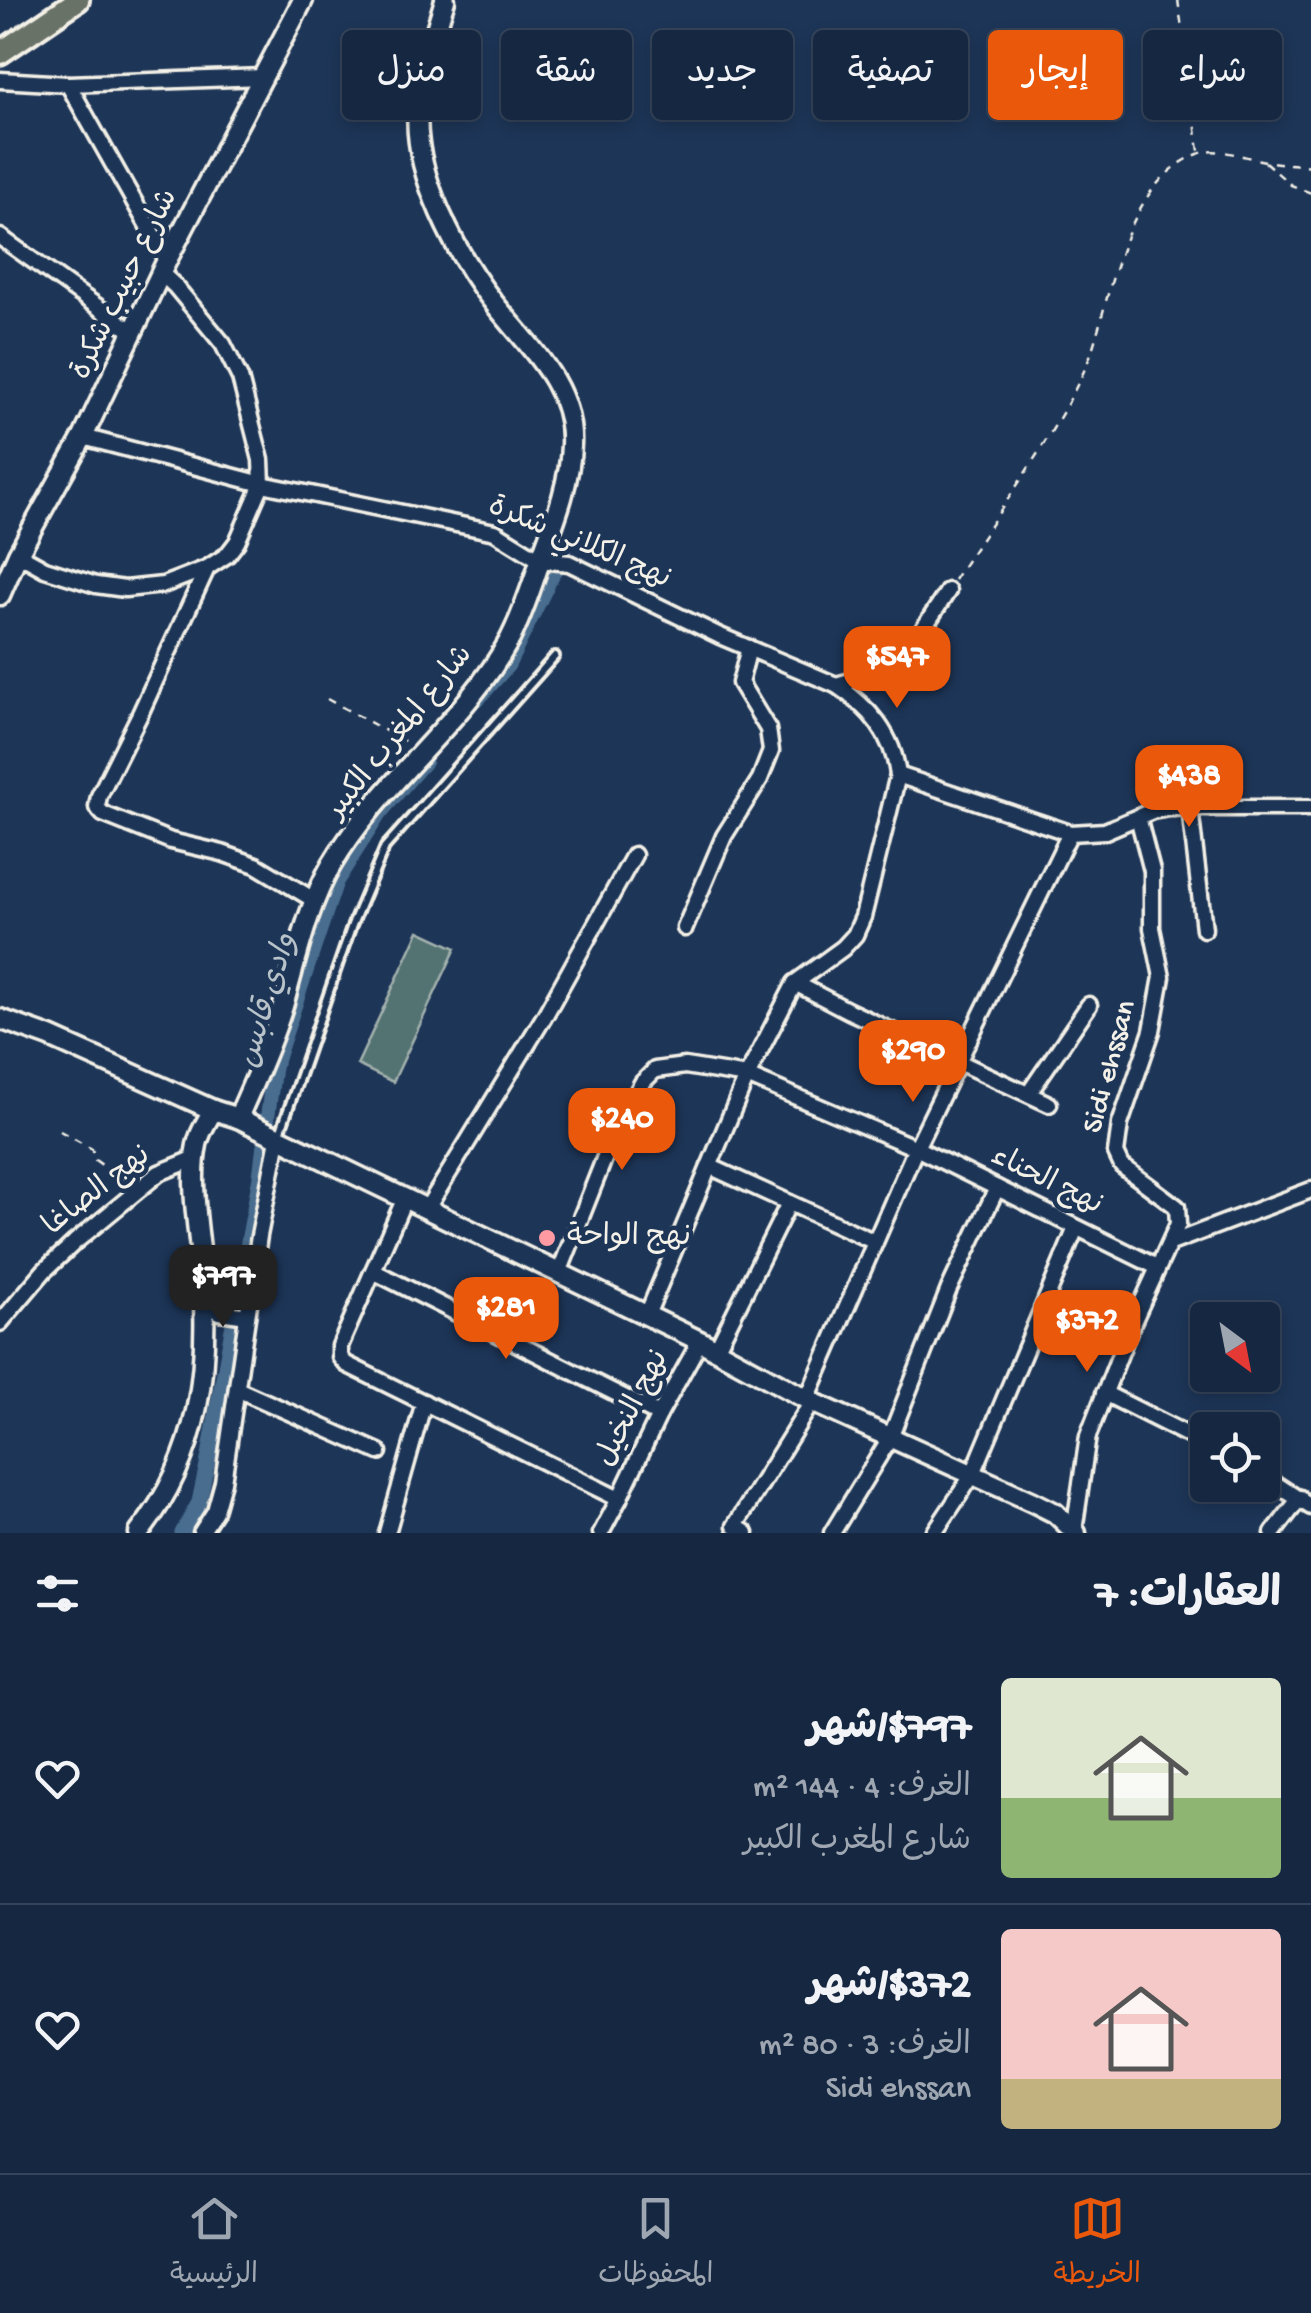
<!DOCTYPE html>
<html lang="ar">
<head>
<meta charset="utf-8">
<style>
  :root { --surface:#162841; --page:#1f3048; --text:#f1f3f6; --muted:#9ea6b1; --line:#35445a; --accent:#ea580c }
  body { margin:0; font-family:"Gochi Hand","Playpen Sans Arabic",sans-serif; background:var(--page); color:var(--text); direction:rtl; height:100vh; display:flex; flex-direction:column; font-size:38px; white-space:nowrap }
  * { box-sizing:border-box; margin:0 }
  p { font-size:32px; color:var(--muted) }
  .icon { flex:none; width:55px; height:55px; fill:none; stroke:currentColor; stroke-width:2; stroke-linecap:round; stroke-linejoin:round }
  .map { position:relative; height:1533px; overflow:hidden; direction:ltr }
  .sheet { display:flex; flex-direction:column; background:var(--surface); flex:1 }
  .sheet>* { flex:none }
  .guide { position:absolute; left:30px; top:30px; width:1252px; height:90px; direction:rtl; display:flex; gap:20px }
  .needle { width:65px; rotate:148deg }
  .buttons { position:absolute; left:1190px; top:1302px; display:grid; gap:20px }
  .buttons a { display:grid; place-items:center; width:90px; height:90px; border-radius:10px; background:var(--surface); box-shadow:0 5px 15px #0003,0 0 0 2px var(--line); font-size:50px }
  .price { position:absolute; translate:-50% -85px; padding:0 22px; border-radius:20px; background:var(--accent); color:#fff; font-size:32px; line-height:65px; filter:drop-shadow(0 2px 5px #0008) }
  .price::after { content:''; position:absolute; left:50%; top:60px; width:30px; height:22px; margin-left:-15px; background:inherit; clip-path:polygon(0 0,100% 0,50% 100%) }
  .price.active { background:#222; color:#fff }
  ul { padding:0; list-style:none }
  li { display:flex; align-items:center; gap:30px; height:250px; padding:0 30px }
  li+li { border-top:2px solid var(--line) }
  li span { display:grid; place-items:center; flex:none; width:280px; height:200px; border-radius:10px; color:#555 }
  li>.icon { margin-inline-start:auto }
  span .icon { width:120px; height:120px; fill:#fffc; stroke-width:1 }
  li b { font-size:42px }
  h2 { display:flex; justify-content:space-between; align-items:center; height:120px; padding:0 30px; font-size:42px }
  .tag { padding:0 35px; border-radius:10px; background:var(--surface); box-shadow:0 5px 15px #0003,0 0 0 2px var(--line); font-size:35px; line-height:90px }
  .tag.active { background:var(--accent); color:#fff }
  .dock { display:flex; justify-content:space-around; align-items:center; height:140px; border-top:2px solid var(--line); background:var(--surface); font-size:28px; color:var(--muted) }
  .dock a { display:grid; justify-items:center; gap:5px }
  .dock .active { color:var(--accent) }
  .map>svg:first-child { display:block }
</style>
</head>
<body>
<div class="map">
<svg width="1311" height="1533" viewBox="0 0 1311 1533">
  <rect width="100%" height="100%" fill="#1d3557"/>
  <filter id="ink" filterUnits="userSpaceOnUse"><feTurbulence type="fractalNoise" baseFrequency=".01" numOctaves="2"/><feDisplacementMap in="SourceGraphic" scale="20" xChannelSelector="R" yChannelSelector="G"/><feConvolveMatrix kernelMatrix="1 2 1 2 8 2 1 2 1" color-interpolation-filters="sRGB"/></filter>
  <g filter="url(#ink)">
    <path fill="#537373" stroke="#a4b2ae" stroke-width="2.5" d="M419 931 456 948 393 1082 357 1065Z"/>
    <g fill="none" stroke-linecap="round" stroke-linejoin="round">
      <g stroke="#486d8f" stroke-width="15">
        <path d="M479 698 508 665 564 551"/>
        <path d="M182 1533 199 1502 209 1455 260 1176 274 1067 336 882 380 813 425 761"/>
      </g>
      <g stroke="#f4f1e8" stroke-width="14">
        <path id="service" d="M279 1136 352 925 385 847 555 656"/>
      </g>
      <g stroke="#f4f1e8" stroke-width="21">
        <g id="minor">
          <path d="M0 80 68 84 263 77"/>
          <path d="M68 84 167 260"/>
          <path d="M0 237 133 332"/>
          <path d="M83 437 262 484 495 532 540 560 569 563 720 636 836 685 875 674 908 652 948 591"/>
          <path d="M18 554 45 569 96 585 125 589 163 585 207 568 227 555 237 542 262 484 261 460 240 378 223 344 175 286 161 273"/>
          <path d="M207 568 140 714 99 796 97 807 103 814 171 841 222 853 256 865 314 900"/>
          <path d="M898 775 1070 833 1105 831 1152 811 1170 808H1311"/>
          <path d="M1190 808 1204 929"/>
          <path d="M685 928 724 836 760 779 771 751 768 729 740 683 749 648"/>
          <path d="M795 983 849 1011 1049 1104"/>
          <path d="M1029 1093 1089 1005"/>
          <path d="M709 1166 875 1242"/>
          <path d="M404 1200 340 1346V1357L346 1364 619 1499 659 1415 700 1341"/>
          <path d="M426 1210 544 1017 634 855"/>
          <path d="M1171 1243 1311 1190"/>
          <path d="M373 1271 659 1415"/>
          <path d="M559 1273 612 1139 642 1083 655 1070 685 1066 747 1076 916 1148 1157 1267"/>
          <path d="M205 1304 220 1312 247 1316"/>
          <path d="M647 1315 747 1076 795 983 843 948 855 935 863 917 898 775C893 734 869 707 836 685"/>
          <path d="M0 1323 44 1271 75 1242 159 1173 196 1158"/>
          <path d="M716 1350 789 1203"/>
          <path d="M237 1389 379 1452"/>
          <path d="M1104 1393 1208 1445"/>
          <path d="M807 1399 916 1148 1070 833"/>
          <path d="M1262 1475 1311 1507"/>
          <path d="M1074 1531 1088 1436 1129 1331 1178 1224 1177 1207 1122 1166 1116 1153 1120 1124 1152 1031 1162 977 1152 928V871L1138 817"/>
          <path d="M201 1533 215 1511 223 1482 259 1236 278 1139"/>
          <path d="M387 1533 424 1402"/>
          <path d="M601 1533 619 1499"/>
          <path d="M746 1533 735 1526 812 1402"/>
          <path d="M832 1533 890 1438 949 1289 997 1188"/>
          <path d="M934 1533 972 1476 1076 1228"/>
          <path d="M1273 1533 1300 1498"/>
        </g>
      </g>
      <g stroke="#f4f1e8" stroke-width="25">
        <g id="tertiary">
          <path d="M0 595 18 554 83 437 167 260 303 0"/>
          <path d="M0 1019 50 1037 213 1110 238 1118 700 1341 812 1402 1033 1502 1055 1513 1076 1533"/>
          <path d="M238 1118C254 1081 271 1045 283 1006 297 958 307 907 332 864 381 781 464 723 510 639 525 610 534 578 545 547 557 515 570 480 571 445 574 386 528 346 494 303 457 256 412 172 418 110 422 73 434 36 445 0"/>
          <path d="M139 1533C201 1454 210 1366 202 1269 199 1232 189 1182 197 1145 199 1133 207 1121 213 1110"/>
        </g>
      </g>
      <g stroke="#f4f1e8" stroke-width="28">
        <path id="primary" d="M0 53 78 0"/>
      </g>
      <g stroke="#f4f1e8" stroke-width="2.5" stroke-dasharray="8 8" stroke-linecap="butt">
        <path d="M1178 0 1199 151"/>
        <path d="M1265 162 1291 185 1311 193"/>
        <path d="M954 580C993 520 1036 461 1070 399 1078 383 1087 367 1092 350 1113 286 1126 183 1198 154 1218 146 1245 158 1265 161 1280 164 1296 164 1311 166"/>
        <path d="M327 699 408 743"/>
        <path d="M60 1131 92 1149 95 1160 124 1181"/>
      </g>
      <use href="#service" stroke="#1d3557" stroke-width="6"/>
      <use href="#minor" stroke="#1d3557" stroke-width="14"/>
      <use href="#tertiary" stroke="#1d3557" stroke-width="18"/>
      <use href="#primary" stroke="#697266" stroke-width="20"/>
    </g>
  </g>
  <circle fill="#ff9aa2" stroke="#1d3557" stroke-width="4" cx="547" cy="1238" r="10"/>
  <g text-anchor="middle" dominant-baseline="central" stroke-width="9" stroke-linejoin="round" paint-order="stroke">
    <g font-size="30" fill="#f4f1e8" stroke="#1d3557">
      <text transform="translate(126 285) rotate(-64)">شارع حبيب شكرة</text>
      <text transform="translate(579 544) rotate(23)">نهج الكلاني شكرة</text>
      <text transform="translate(401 733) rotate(-51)">شارع المغرب الكبير</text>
      <text transform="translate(1111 1067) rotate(-75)">Sidi ehssan</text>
      <text transform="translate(1046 1182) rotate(26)">نهج الحناء</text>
      <text transform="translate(98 1192) rotate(-38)">نهج الصاغا</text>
      <text transform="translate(634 1409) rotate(-63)">نهج النخيل</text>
    </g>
    <g font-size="30" fill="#f4f1e8" stroke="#1d3557" text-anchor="start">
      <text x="567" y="1238">نهج الواحة</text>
    </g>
    <g font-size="32" font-style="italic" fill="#b8c3c9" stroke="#1d3557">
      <text transform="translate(269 1001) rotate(-73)">وادي قابس</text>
    </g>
  </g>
</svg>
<div class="buttons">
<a><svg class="needle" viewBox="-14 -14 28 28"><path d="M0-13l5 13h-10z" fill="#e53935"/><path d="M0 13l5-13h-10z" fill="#9ea6b1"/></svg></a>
<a><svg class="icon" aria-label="locate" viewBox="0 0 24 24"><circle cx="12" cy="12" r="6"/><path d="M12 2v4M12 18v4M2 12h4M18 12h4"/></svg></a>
</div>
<b class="price" style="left:897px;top:711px">$547</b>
<b class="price" style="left:1189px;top:830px">$438</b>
<b class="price" style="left:913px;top:1105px">$290</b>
<b class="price" style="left:622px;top:1173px">$240</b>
<b class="price active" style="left:223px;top:1330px">$797</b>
<b class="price" style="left:506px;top:1362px">$281</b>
<b class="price" style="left:1087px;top:1375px">$372</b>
<div class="guide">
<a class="tag">شراء</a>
<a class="tag active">إيجار</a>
<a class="tag">تصفية</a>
<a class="tag">جديد</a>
<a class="tag">شقة</a>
<a class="tag">منزل</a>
</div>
</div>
<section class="sheet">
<h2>العقارات: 7<svg class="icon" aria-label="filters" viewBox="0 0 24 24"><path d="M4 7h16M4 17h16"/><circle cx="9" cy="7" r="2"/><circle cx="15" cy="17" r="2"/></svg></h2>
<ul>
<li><span style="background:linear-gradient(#dfe7d0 60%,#8fb573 0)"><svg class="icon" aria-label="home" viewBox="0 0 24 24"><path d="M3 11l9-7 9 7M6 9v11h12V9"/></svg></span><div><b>$797/شهر</b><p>الغرف: 4 · 144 m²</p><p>شارع المغرب الكبير</p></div><svg class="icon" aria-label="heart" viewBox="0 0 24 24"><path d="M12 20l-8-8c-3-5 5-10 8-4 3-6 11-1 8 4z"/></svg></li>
<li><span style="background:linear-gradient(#f6c9c9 75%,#c2b280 0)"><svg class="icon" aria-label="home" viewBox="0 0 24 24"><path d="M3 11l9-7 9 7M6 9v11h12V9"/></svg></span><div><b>$372/شهر</b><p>الغرف: 3 · 80 m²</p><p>Sidi ehssan</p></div><svg class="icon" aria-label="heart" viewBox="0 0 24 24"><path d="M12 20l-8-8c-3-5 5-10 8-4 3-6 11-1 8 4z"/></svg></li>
</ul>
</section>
<nav class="dock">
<a class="active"><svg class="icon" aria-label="map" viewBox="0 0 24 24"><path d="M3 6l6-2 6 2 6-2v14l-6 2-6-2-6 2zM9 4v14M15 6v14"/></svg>الخريطة</a>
<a><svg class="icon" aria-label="saved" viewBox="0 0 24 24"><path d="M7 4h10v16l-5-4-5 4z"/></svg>المحفوظات</a>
<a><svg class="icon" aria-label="home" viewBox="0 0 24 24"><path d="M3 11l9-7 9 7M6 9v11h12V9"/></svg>الرئيسية</a>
</nav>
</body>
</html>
